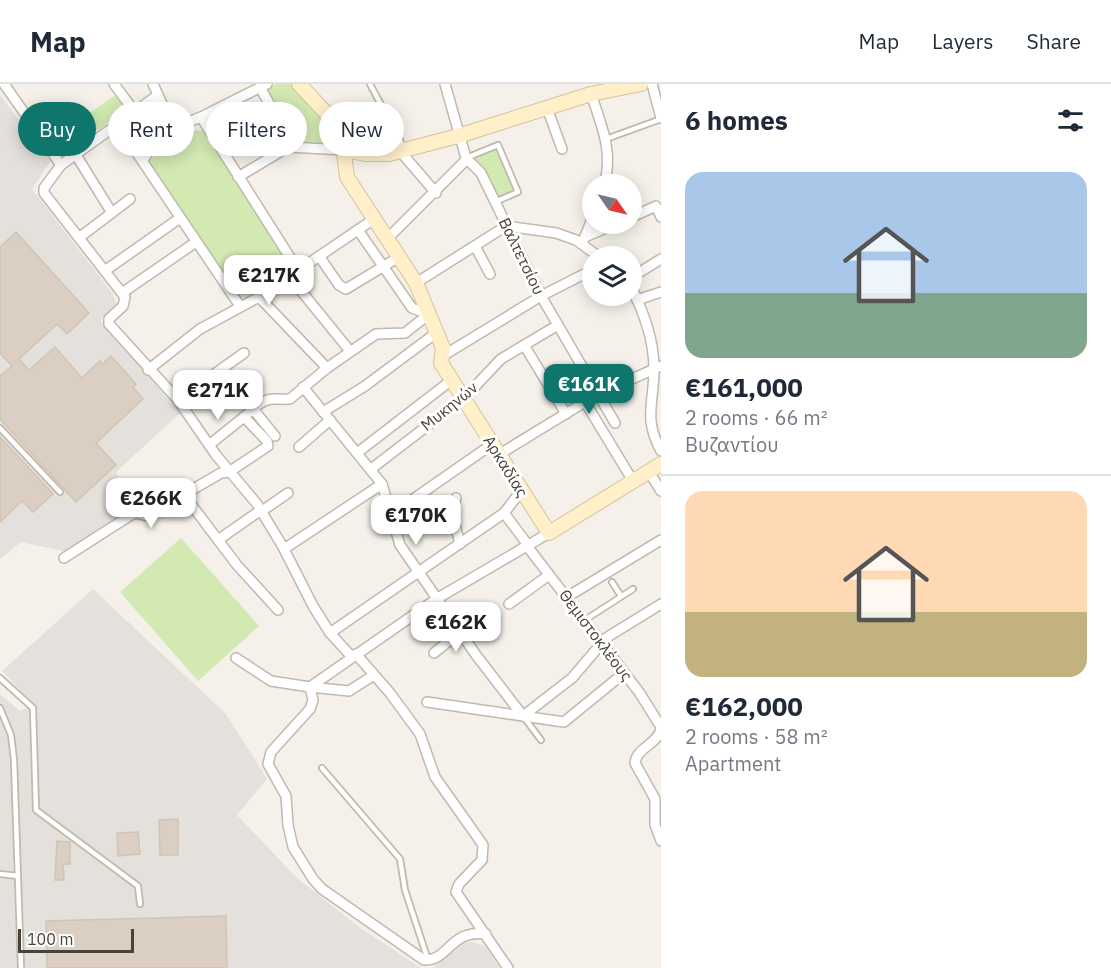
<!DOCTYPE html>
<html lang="en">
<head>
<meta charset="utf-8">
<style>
  :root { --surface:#fff; --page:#f6f6f7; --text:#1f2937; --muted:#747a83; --line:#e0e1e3; --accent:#0f766e }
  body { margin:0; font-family:"IBM Plex Sans",sans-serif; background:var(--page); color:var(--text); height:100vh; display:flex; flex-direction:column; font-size:22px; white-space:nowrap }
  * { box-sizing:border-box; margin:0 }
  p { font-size:20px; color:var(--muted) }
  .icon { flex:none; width:33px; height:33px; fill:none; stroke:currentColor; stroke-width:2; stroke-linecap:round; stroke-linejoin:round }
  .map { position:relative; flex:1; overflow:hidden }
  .side { display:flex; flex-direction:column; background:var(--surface); width:450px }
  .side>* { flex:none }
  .guide { position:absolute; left:18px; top:18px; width:552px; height:54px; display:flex; gap:12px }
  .needle { width:39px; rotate:124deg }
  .tools { position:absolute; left:582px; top:90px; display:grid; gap:12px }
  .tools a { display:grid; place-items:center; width:60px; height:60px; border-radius:50%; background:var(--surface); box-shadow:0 3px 15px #0003; font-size:30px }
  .scale { position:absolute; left:18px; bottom:15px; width:116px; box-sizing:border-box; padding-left:6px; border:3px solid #494238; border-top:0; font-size:16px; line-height:21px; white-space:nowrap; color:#494238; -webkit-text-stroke:4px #fff; paint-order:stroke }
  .price { position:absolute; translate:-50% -51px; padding:0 14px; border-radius:12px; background:#fff; color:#222; font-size:20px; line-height:39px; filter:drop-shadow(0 2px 3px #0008) }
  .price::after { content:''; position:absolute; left:50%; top:36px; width:18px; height:14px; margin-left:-9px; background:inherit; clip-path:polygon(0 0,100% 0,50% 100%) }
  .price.on { background:var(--accent); color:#fff }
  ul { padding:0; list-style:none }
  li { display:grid; align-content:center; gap:12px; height:318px; padding:0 24px }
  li+li { border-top:2px solid var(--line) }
  li span { display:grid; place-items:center; height:186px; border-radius:18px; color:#555 }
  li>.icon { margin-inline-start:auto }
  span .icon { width:108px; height:108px; fill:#fffc; stroke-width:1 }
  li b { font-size:26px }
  h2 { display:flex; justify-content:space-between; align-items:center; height:72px; padding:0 24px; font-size:26px }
  .chip { padding:0 21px; border-radius:27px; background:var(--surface); box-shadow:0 3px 15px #0003; font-size:21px; line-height:54px }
  .chip.on { background:var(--accent); color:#fff }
  header { display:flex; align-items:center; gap:36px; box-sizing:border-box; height:84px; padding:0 30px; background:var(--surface); border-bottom:2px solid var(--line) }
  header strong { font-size:28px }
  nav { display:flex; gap:33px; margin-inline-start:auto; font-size:21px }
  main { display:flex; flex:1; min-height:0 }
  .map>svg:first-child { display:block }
</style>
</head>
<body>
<header>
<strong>Map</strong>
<nav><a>Map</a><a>Layers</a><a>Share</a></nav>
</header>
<main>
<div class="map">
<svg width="661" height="884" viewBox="0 0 661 884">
  <rect width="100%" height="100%" fill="#f5f1ea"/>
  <g fill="#e4e0db">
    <path d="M0 11 51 77 32 105 113 210 117 223 100 236 180 329 116 388 132 421 67 468 21 458 0 475Z"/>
    <path d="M93 505 226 630 267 695 237 731 297 794 359 843 421 884H0V610L20 627 33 621 2 587Z"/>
    <path d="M471 858 485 862 500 884H433L459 859Z"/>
  </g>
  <g fill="#d2e9b2">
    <path d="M276 0H293L335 45 338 61H297L266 6Z"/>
    <path d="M117 10 127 25 59 73 49 57Z"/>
    <path d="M156 16 168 44 149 60 142 70 122 41Z"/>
    <path d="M204 46 286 177 238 211 147 78 161 68 158 62 178 48Z"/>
    <path d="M497 64 514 106 497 113 484 86 474 74Z"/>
    <path d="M181 454 259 542 198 597 120 508Z"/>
  </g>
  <g fill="#dacfc2" stroke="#d1c4b2" stroke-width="1.5">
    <path d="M16 148 89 229 67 250 57 240 19 275 29 286 55 263 82 294 100 277 102 280 111 272 136 300 133 303 143 315 96 359 116 381 76 418 0 335V292L12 282 0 269V163Z"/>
    <path d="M0 353 53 410 33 428 22 417 0 438Z"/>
    <path d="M178 735V771H160L159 736Z"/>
    <path d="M138 748 140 770 118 772 117 749Z"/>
    <path d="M57 757 70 758V780H63L64 796H55Z"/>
    <path d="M226 832 227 884H47L46 837Z"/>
  </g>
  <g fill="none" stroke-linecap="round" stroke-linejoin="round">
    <g stroke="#c0b9ac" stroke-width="8">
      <g id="lane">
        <path d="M370 0 404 64"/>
        <path d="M606 55 661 35"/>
        <path d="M466 74 498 61 518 108 495 118"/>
        <path d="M0 344 60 408"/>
        <path d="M612 498 621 512"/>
        <path d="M585 536 633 505"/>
        <path d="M0 594 33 624 36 726 138 802 140 820"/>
        <path d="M0 624 11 651 14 676 21 884"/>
        <path d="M523 632 541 656"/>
        <path d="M322 684 400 775 405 806 428 876"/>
        <path d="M0 790 18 792"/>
      </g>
    </g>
    <g stroke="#c0b9ac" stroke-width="12">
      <g id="street">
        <path d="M4 0 61 81"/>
        <path d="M114 0 134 27"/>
        <path d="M153 0 173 44"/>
        <path d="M445 0 466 74 481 89 541 212 615 339"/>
        <path d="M652 0 661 34"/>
        <path d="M260 3 293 63"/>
        <path d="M591 10C601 40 614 69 604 100"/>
        <path d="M158 11 61 81 44 104V109L125 213 123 222 109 235V240L178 316 216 371 257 420 283 463 313 522 330 549 352 573"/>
        <path d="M547 24 562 65"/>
        <path d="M201 33 298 186"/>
        <path d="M118 41 240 222"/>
        <path d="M400 67 436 109"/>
        <path d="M76 71 112 129"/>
        <path d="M143 76 155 58 173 44 201 33 267 0"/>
        <path d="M238 93 288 63 345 66"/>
        <path d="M632 133 656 122 661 133"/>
        <path d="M358 146 412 224 420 227 426 224"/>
        <path d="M587 152 615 140"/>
        <path d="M80 153 130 115"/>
        <path d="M387 155 467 75"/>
        <path d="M584 155 592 135"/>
        <path d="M475 162 490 190"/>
        <path d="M319 172 339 201 346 205 399 173"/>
        <path d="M106 186 180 134"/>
        <path d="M289 192 350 267"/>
        <path d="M632 193 661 175"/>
        <path d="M416 199 506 142 556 149 576 156 598 172"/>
        <path d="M632 204C644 230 654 256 654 285 654 319 643 334 661 367"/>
        <path d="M122 209 196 158"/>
        <path d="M259 213 327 284"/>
        <path d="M637 216 661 208"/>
        <path d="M524 261 566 330"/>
        <path d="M441 273 541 212 592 186"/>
        <path d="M148 286 200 245 259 213 374 135"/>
        <path d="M303 303 382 400 400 461 476 571 523 632 572 594 602 559"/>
        <path d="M178 316 244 269"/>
        <path d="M585 318 633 397"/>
        <path d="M323 328 365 302 436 249"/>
        <path d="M275 352 253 325C269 311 272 316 290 315L327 284 376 250 405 249 429 230"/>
        <path d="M209 361 244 333"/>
        <path d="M299 363 330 336"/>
        <path d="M357 369 453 295"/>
        <path d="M498 371 598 310 661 282"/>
        <path d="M371 385 465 313 501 275 558 241"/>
        <path d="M649 388 661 407"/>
        <path d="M184 411 237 481 278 526"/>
        <path d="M456 414 452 429 460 460"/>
        <path d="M391 426 402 423 491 361"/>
        <path d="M262 427 288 409"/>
        <path d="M504 429 528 461"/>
        <path d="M218 456 261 426"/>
        <path d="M527 462 639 608 661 643"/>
        <path d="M284 465 382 400"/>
        <path d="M64 474 131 431 136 429 147 432 221 389 229 388 268 362 267 357 244 333 253 325"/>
        <path d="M567 513 661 456"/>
        <path d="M509 520 549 491"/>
        <path d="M330 549 504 429 521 407"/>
        <path d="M601 557 661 520"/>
        <path d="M434 569 460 548"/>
        <path d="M356 570 390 609 420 650 435 693 483 761 482 776 459 800 456 808 508 884"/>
        <path d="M236 574 271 597 310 603 349 607 374 591"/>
        <path d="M427 618 564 638 624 589"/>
        <path d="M661 645C657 661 637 663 635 679L655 715V741L661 757"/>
        <path d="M486 850C450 845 449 877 424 876L322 805 313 795 293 763 288 741 286 712 268 680 271 668 310 625 313 616 310 603 438 514 549 449"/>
      </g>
    </g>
    <g stroke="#d5c39a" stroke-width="16">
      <g id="secondary">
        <path d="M299 0 341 45 347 93 416 199 443 264 441 279 549 449 661 380"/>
        <path d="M345 66 366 70H389L458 52 591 10 641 0"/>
      </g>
    </g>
    <use href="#lane" stroke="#fff" stroke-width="4.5"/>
    <use href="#street" stroke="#fff" stroke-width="9"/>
    <use href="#secondary" stroke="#fff0ca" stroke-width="14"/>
  </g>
  <g text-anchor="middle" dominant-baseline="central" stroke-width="6" stroke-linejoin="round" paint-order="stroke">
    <g font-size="16" fill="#494238" stroke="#fff">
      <text transform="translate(522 172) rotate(64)">Βαλτετσίου</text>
      <text transform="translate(449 322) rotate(-39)">Μυκηνών</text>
      <text transform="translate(506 382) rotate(58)">Αρκαδίας</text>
      <text transform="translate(596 551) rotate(53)">Θεμιστοκλέους</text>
    </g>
  </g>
</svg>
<div class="tools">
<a><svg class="needle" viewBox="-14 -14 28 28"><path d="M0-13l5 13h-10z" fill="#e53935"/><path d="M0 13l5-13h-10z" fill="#747a83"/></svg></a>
<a><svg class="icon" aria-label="layers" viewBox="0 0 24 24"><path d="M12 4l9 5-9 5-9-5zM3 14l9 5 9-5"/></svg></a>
</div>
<div class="scale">100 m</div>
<b class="price" style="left:269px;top:222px">€217K</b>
<b class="price on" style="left:589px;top:331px">€161K</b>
<b class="price" style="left:218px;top:337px">€271K</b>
<b class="price" style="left:151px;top:445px">€266K</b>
<b class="price" style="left:416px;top:462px">€170K</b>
<b class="price" style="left:456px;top:569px">€162K</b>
<div class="guide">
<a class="chip on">Buy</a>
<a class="chip">Rent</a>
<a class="chip">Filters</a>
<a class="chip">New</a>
</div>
</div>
<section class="side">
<h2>6 homes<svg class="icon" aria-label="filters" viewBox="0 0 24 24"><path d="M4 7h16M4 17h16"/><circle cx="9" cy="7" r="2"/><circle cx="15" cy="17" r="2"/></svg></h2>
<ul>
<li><span style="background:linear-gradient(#a9c7e8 65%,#7fa58c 0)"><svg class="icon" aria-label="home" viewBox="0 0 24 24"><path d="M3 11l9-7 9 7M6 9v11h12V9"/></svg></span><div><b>€161,000</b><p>2 rooms · 66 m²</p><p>Βυζαντίου</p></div></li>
<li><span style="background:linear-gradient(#ffd9b3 65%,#c2b280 0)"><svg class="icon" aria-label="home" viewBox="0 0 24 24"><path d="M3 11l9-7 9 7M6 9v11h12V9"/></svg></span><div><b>€162,000</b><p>2 rooms · 58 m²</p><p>Apartment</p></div></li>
</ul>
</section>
</main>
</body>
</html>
